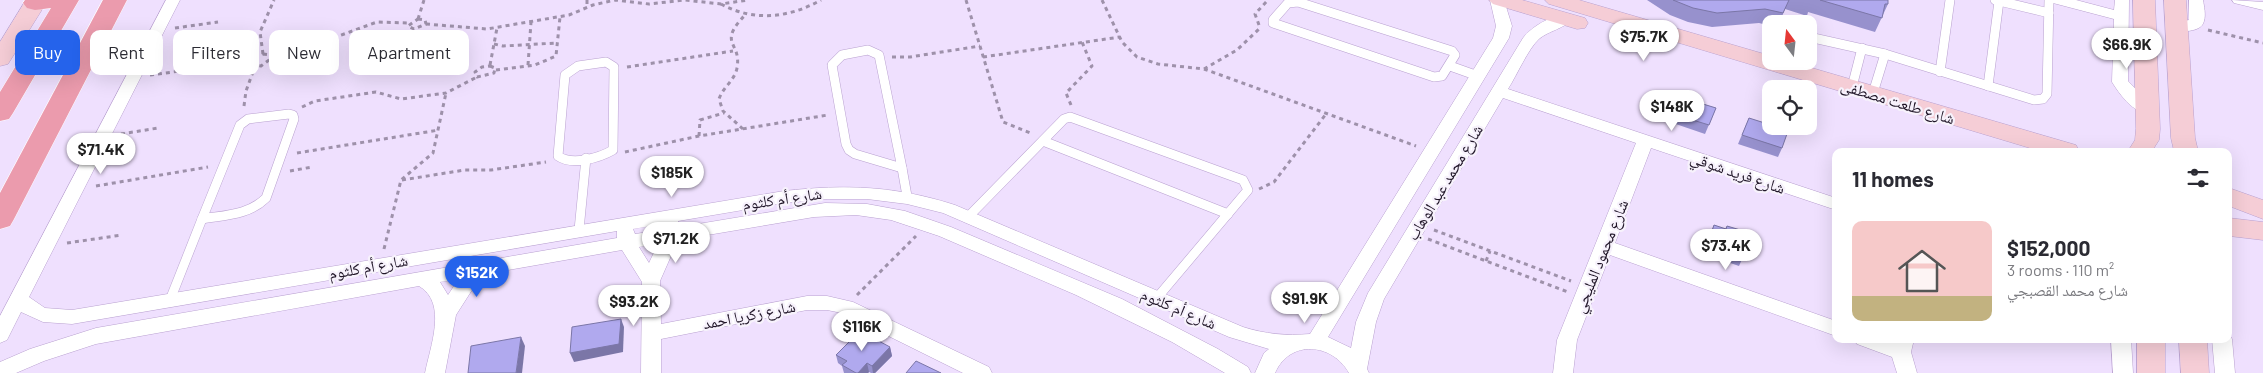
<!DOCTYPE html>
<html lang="en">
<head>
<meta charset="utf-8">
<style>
  :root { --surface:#fff; --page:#f7f7f7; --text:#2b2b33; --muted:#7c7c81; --line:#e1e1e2; --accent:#2563eb }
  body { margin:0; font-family:Barlow,"Noto Naskh Arabic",sans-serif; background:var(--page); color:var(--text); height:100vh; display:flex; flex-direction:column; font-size:19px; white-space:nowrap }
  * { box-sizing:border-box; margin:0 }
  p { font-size:16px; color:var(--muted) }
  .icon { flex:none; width:28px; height:28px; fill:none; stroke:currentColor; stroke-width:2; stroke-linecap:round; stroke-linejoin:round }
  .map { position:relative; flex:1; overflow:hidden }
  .panel { position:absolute; left:1832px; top:148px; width:400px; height:195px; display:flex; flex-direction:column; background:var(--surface); border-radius:10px; box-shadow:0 5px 20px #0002 }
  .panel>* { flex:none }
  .guide { position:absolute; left:15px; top:30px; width:475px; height:45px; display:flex; gap:10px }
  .needle { width:32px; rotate:345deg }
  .fabs { position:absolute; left:1762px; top:15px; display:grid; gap:10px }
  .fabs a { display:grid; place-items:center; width:55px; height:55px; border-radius:10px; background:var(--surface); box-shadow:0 5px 20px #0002; font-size:25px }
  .price { position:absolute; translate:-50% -42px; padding:0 11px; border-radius:18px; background:#fff; color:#222; font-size:16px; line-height:32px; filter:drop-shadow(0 1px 2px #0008) }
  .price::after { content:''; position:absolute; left:50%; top:30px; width:15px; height:11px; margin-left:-8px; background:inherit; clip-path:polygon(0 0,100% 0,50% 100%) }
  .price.on { background:var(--accent); color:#fff }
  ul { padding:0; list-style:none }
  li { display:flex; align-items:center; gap:15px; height:125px; padding:0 20px }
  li+li { border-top:1px solid var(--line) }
  li span { display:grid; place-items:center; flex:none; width:140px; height:100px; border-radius:10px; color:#555 }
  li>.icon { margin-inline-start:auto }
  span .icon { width:60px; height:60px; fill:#fffc; stroke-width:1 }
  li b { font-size:21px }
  h2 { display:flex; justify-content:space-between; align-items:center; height:60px; padding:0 20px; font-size:21px }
  .tag { padding:0 18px; border-radius:10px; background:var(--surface); box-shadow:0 5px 20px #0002; font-size:18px; line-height:45px }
  .tag.on { background:var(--accent); color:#fff }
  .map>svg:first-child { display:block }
</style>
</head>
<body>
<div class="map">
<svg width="2263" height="373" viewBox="0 0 2263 373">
  <rect width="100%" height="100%" fill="#efe0fe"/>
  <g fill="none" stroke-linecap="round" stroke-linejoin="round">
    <g stroke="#b9a1d0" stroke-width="10">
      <g id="lane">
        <path d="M1995 0 2049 13"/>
        <path d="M1298 2 1452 51 1455 55 1442 76 1434 77 1273 23V20L1288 3Z"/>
        <path d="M1809 37 1885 54 2034 100 2043 99 2047 94 2049 0"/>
        <path d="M868 50 879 55 902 168 855 154 849 150 846 144 832 65 842 55Z"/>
        <path d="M606 62 614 67 613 150C599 158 572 166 558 156L565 75 578 66Z"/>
        <path d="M1450 66 1478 76"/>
        <path d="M1940 72 1950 0"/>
        <path d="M1988 86 1999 1"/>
        <path d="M1852 87 1862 48"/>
        <path d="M1873 93 1885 54"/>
        <path d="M289 114 293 115 294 119 266 198C249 215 225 215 202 219L240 125 248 119Z"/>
        <path d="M1043 141 1228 214"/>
        <path d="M902 168 907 196"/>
        <path d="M968 217 1064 119 1070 117 1243 180 1248 190 1156 299"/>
        <path d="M579 230 586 158"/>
        <path d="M170 300 202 219"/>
      </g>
    </g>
    <g stroke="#b9a1d0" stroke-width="1">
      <g id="street">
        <path d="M166 0H180L29 297 45 308 72 310 784 191C846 184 896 186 955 205L1243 327C1265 334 1286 336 1310 334L1493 38 1496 26 1490 0H1504L1512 26 1509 38 1328 337 1351 348 1356 322 1368 293 1523 38C1532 26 1556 12 1570 16L1572 19C1566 28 1548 31 1539 39 1528 49 1517 75 1508 89L1836 198V210L1651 148 1615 243 1836 321V336L1610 255 1577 340 1573 373H1553L1557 340 1636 143 1503 98 1384 299 1376 322 1367 369 1369 373H1349C1332 343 1290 339 1275 373H1255L1264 353 1269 349 1229 337 943 213 907 204 867 199H827L784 203 678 221 680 227 825 203 867 204 905 211 951 227 1122 299 1218 349 1248 367 1251 373H1225L1172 342 1076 295 939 236 891 220 856 215 814 217 678 240 660 281 661 324 807 296H827L853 302 989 367 992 373H963L842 313 827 310H807L661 339V373H641L642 282 622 250 491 273 472 290 456 315 445 373H425C430 347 448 303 419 286L96 344 44 361 16 373H0V362L30 349 96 328 617 238V231L72 324 43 322 21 312 7 340 0 343V316ZM663 224 662 230 635 234 633 229ZM658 244 649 263 639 247ZM460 279 458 280 448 295 440 282Z"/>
        <path d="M2051 0H2076L2114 10 2115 0H2129L2128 81 2155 109 2153 113C2136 117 2120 95 2112 82L2114 19 2053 3Z"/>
        <path d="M2189 0H2203C2204 6 2206 15 2204 21 2202 33 2179 32 2171 30L2168 27 2171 24 2189 20Z"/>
        <path d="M2232 0 2263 2V10L2234 3Z"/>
        <path d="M2229 334 2232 339 2235 373H2215L2212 339H2229Z"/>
        <path d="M1854 339H1886L1894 341V339H1914L1911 352 1917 373H1897L1892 357 1857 344Z"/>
        <path d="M2111 339H2131L2133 373H2113Z"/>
      </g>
    </g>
    <g stroke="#b9a1d0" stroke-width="1">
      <g id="secondary">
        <path d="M26 0H48L8 64 0 66V42Z"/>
        <path d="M1489 0H1522L1585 18 1588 23 1585 28 1577 29 1493 4Z"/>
        <path d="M1545 0H1579L1771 56V61H1788L2076 145 2079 151H2040L1549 4Z"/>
        <path d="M2133 0H2155L2160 129 2159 140 2152 151H2128L2135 140 2136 129Z"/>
        <path d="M2164 0H2186L2195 138 2198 151H2174L2171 138Z"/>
        <path d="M2229 188 2263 200V219L2229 206Z"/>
        <path d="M2229 218 2263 222V240L2229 236Z"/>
        <rect x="2137" y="339" width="28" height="34"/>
        <path d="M2179 339H2207L2209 373H2181Z"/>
      </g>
    </g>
    <g stroke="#fff" stroke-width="1">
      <g id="primary">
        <path d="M25 0H79L13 113 9 119 0 121V92L51 8 35 10 27 8 23 3Z"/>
        <path d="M103 0H127L14 219 10 226 0 229V193Z"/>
      </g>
    </g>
    <g stroke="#9e91aa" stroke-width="3" stroke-dasharray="4 4" stroke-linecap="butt">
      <path d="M587 0V7"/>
      <path d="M966 0 1003 122 1033 134"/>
      <path d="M1102 0 1122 42 1137 57 1158 64 1204 69 1416 146"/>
      <path d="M721 4C754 22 789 18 821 0"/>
      <path d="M418 19 424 0"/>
      <path d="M418 19 425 20 426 24 414 29 408 26Z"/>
      <path d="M426 24 487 29 569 15 593 5 615 0 649 4 685 0 721 4 748 0"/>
      <path d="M1259 25 1255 14 1268 0"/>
      <path d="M175 28 218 22"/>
      <path d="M2208 30 2263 43"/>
      <path d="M327 40 329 54"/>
      <path d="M494 44 503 46 557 43"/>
      <path d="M263 54 272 55 273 57 261 66 249 64 251 59Z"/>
      <path d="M263 54 260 32 274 0"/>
      <path d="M272 55 314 45 377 22 409 23"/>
      <path d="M892 57H910L980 46"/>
      <path d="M983 57 1120 37"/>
      <path d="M490 65 497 28"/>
      <path d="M528 65 531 22"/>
      <path d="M217 66 221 56"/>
      <path d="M490 66 495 68 494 73 477 77 475 72 482 67Z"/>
      <path d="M627 67 733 51"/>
      <path d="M1204 69 1237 50 1261 27"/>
      <path d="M496 70 535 65 556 56 560 17"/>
      <path d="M175 71 200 56"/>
      <path d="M150 75 249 62"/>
      <path d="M1071 105 1066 93 1092 66 1082 42"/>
      <path d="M244 106 246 91 255 66"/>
      <path d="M302 107 315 101 376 92 401 99 446 93 477 77"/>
      <path d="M743 129 723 111 719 99C723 87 735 80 737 68 742 41 716 45 746 14"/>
      <path d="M121 134 158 128"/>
      <path d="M699 136 700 120 724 113"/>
      <path d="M625 152 699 136 828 115"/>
      <path d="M297 153 439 130"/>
      <path d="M290 171 312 167"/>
      <path d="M402 180 465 170H491L546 162"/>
      <path d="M96 186 208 167"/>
      <path d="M1259 189 1274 182 1326 114"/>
      <path d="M1434 230 1571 281"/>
      <path d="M1428 239 1568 292"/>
      <path d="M67 243 122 235"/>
      <path d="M384 249 401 180 433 153 446 93"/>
      <path d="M1486 261 1490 251"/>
      <path d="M857 295 916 236"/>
    </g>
    <use href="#lane" stroke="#fff" stroke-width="9"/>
    <use href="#street" fill="#fff" fill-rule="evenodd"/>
    <use href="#secondary" fill="#f5cdd6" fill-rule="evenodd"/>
    <use href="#primary" fill="#eb9bad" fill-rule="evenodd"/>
  </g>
  <g fill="#9791cd">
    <path d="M1647 0H1888V4L1875 32 1808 12 1807 16 1785 9 1779 24H1771V26L1759 23 1712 27 1688 22 1670 15Z"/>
    <path d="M1677 96 1716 108 1705 134 1667 121Z"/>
    <path d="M1749 118 1782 148 1778 157 1738 144Z"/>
    <path d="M1714 225 1725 229 1727 226 1746 239 1743 257 1739 266 1704 254 1710 234Z"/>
    <path d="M890 347 892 356 875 373H871L869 372 868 373H844L842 366 838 363 836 355Z"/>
  </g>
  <g fill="#7b76a7">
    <path d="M621 319 624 327 623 352 574 362 570 353Z"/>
    <path d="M521 337 525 346 522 373H516Z"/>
    <path d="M890 347 892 356 875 373H873L872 366Z"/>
    <path d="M867 363 869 372 868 373H858Z"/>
  </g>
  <g fill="#b0a9ee" stroke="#7b76a7">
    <path d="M1673 0H1789L1783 13 1765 9 1717 13 1693 8Z"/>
    <path d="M1820 0H1888V4H1885L1882 18Z"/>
    <path d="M1677 96 1716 108 1709 125 1670 113Z"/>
    <path d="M1749 118 1771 125V126H1774L1788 131 1782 148 1742 135Z"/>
    <path d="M1714 225 1726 229 1727 226 1747 232 1746 239H1748L1743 257 1707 245Z"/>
    <path d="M621 319 619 344 570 353 572 327Z"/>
    <path d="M860 331 890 347 872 366 867 363 858 373H856L842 365 847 361 836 355Z"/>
    <path d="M521 337 516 373H468L471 346Z"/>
    <path d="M916 361 941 373H906Z"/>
  </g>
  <g text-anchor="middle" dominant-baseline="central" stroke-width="4.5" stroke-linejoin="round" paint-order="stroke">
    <g font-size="16" fill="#201628" stroke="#f7f2fc">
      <text transform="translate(1898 101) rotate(17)">شارع طلعت مصطفى</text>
      <text transform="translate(1738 172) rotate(19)">شارع فريد شوقي</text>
      <text transform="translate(1444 182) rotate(-59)">شارع محمد عبد الوهاب</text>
      <text transform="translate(782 198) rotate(-8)">شارع أم كلثوم</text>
      <text transform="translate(1600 256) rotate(-68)">شارع محمود المليجي</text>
      <text transform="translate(368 266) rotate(-10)">شارع أم كلثوم</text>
      <text transform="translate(1179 308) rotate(23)">شارع أم كلثوم</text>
      <text transform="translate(749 314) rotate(-11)">شارع زكريا احمد</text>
    </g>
  </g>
</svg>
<div class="fabs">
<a><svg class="needle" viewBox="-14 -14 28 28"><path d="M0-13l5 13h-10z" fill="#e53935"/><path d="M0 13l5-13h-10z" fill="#7c7c81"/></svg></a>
<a><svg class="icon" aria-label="locate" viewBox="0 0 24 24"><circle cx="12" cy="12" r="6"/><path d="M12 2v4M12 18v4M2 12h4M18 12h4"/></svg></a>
</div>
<b class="price" style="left:1644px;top:62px">$75.7K</b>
<b class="price" style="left:2127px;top:70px">$66.9K</b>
<b class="price" style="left:1672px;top:132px">$148K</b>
<b class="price" style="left:101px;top:175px">$71.4K</b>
<b class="price" style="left:672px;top:198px">$185K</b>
<b class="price" style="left:676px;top:264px">$71.2K</b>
<b class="price" style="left:1726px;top:271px">$73.4K</b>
<b class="price on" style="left:477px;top:298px">$152K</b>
<b class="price" style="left:1305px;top:324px">$91.9K</b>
<b class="price" style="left:634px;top:327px">$93.2K</b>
<b class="price" style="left:862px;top:352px">$116K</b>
<div class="guide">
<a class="tag on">Buy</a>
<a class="tag">Rent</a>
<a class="tag">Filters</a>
<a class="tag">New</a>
<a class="tag">Apartment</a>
</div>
<section class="panel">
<h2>11 homes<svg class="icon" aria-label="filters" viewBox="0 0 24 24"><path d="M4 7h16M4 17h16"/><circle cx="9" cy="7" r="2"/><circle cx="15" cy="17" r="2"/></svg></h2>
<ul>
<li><span style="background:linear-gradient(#f6c9c9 75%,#c2b280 0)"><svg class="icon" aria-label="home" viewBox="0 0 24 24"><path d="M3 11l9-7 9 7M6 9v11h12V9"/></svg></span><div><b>$152,000</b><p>3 rooms · 110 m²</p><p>شارع محمد القصبجي</p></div></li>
</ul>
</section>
</div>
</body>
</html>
